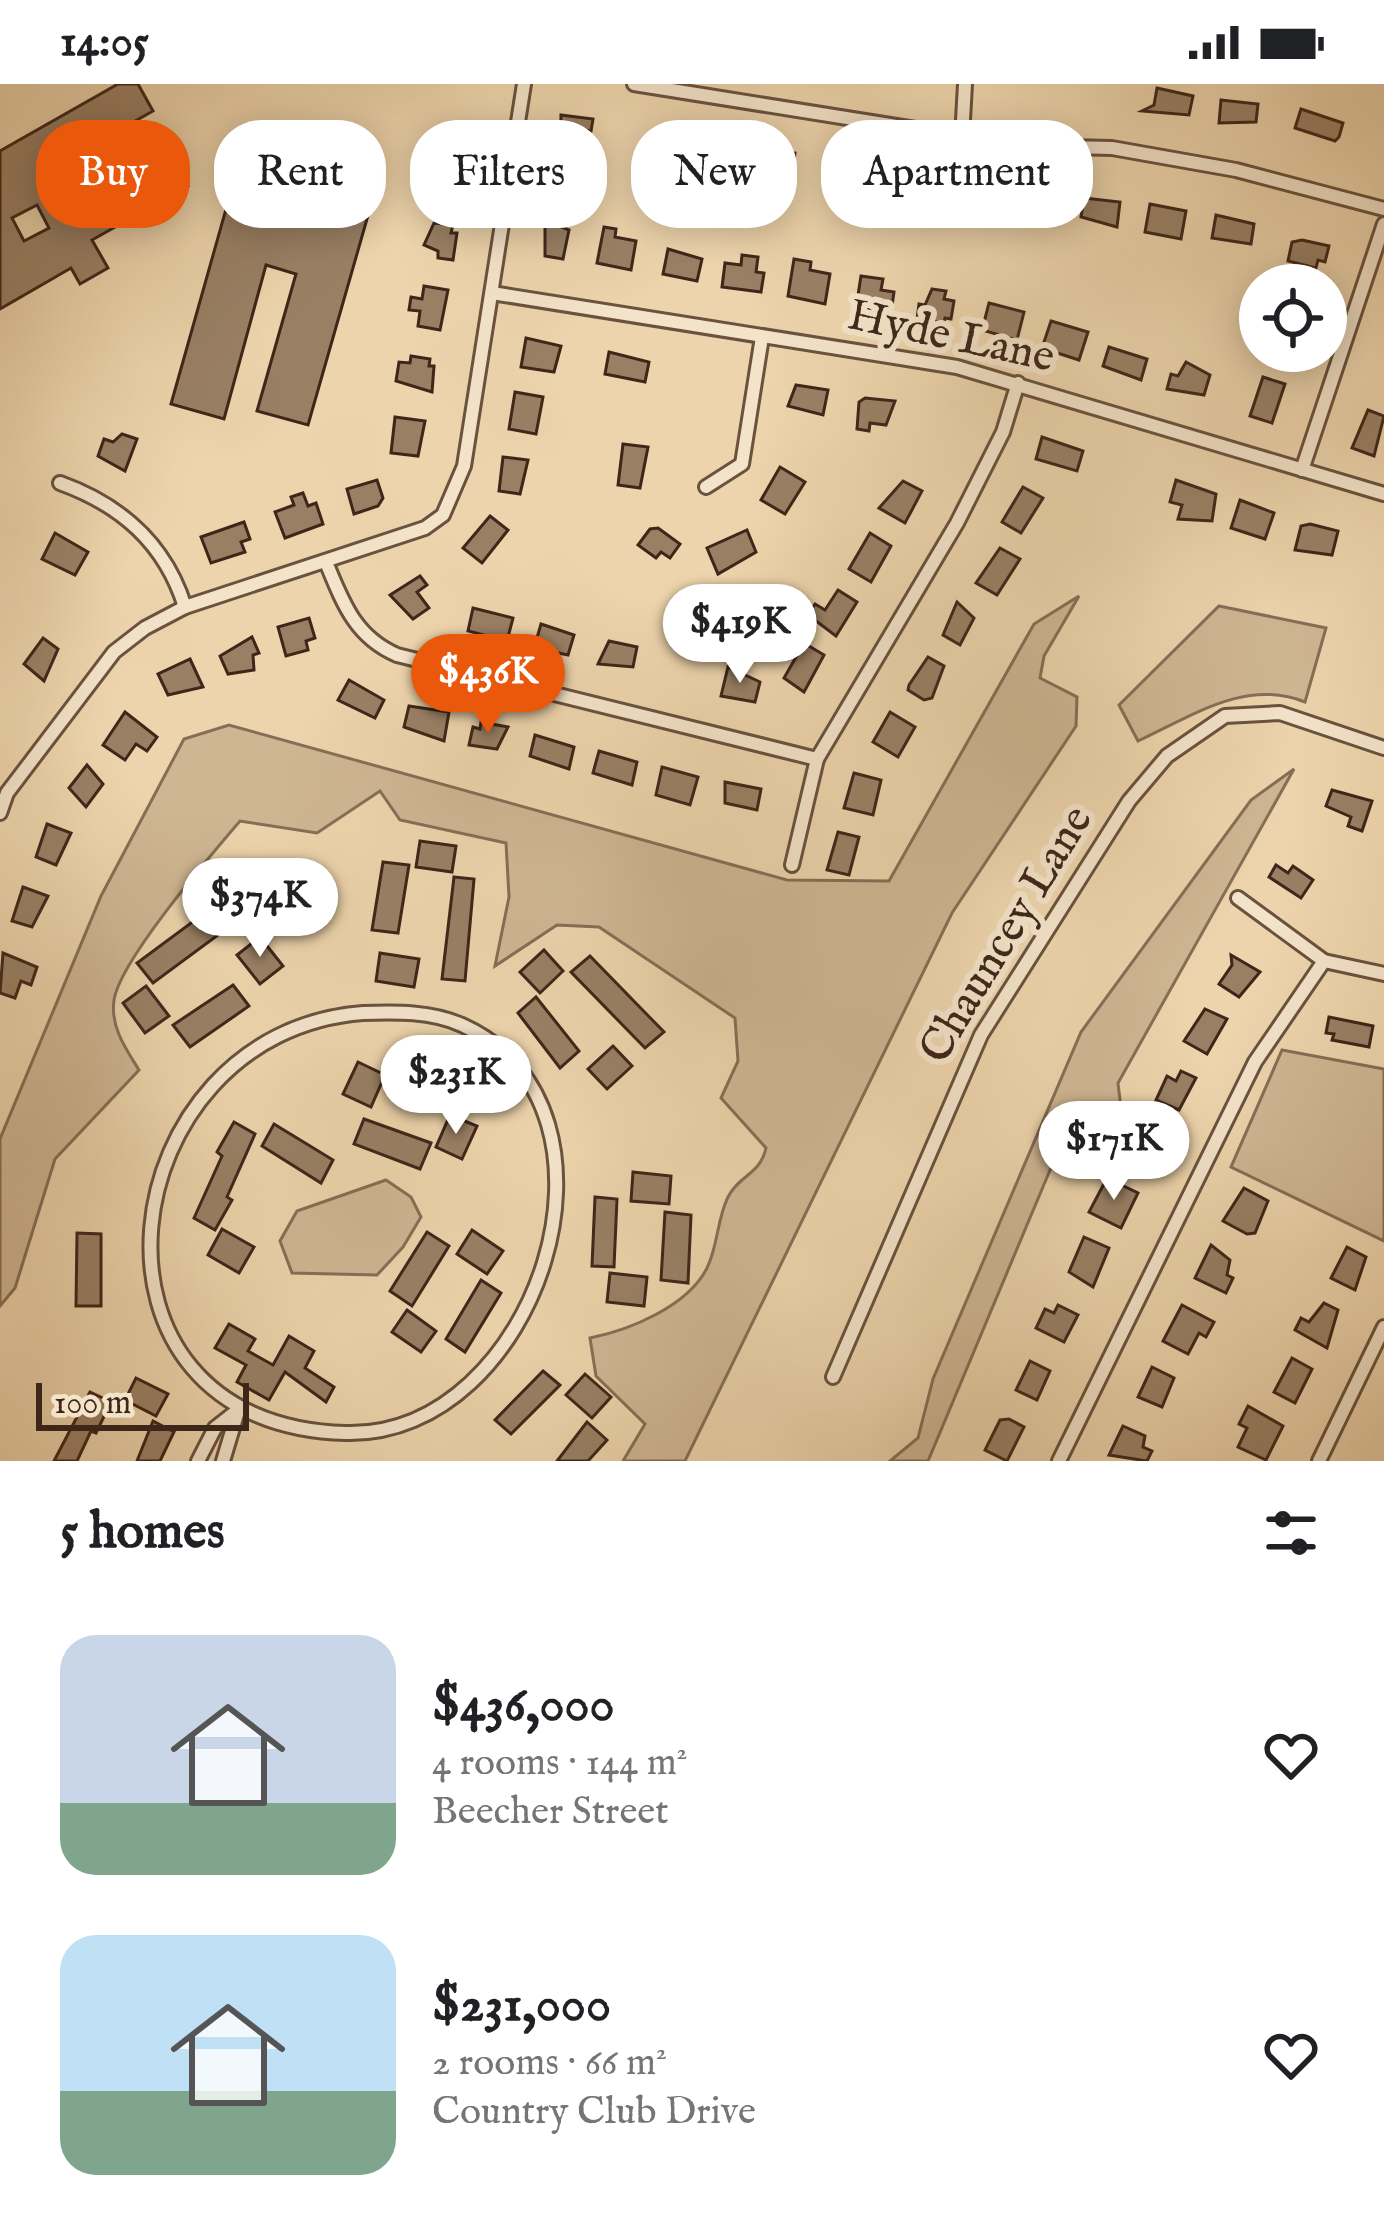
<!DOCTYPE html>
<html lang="en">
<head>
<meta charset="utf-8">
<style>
  :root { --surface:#fff; --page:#f2f2f2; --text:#202124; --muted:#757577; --accent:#ea580c }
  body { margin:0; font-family:"IM FELL English",serif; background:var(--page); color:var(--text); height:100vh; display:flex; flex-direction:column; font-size:45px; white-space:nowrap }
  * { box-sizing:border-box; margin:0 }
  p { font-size:39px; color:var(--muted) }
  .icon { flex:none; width:66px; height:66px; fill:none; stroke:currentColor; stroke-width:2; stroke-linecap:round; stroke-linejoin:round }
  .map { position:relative; height:1377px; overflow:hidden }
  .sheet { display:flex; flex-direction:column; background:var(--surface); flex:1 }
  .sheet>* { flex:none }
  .banner { position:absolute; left:36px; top:36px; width:1314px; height:108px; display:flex; gap:24px }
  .buttons { position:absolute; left:1239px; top:180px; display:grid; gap:24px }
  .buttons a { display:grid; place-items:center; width:108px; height:108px; border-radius:50%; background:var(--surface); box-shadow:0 6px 30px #0003; font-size:60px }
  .scale { position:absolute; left:36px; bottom:30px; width:213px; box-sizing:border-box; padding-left:12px; border:6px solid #3e2619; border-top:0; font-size:33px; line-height:42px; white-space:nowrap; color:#3e2619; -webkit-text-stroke:9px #f3e3c9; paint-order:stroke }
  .price { position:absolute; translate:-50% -102px; padding:0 27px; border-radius:42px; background:#fff; color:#222; font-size:39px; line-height:78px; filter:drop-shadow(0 3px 6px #0008) }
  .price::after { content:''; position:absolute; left:50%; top:72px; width:36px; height:27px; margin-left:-18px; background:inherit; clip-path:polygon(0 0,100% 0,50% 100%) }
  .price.selected { background:var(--accent); color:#fff }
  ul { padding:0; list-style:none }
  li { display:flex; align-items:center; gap:36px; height:300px; padding:0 60px }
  li span { display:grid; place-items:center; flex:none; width:336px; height:240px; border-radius:36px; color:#555 }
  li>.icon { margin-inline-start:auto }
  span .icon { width:144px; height:144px; fill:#fffc; stroke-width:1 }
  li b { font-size:51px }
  h2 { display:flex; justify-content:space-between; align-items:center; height:144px; padding:0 60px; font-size:51px }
  .chip { padding:0 42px; border-radius:48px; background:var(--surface); box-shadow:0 6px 30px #0003; font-size:42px; line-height:108px }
  .chip.selected { background:var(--accent); color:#fff }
  .status { display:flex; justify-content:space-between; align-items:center; height:84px; padding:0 60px; background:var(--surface); direction:ltr }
  .status svg { height:33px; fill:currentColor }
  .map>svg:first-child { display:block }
</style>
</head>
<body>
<div class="status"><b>14:05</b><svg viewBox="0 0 49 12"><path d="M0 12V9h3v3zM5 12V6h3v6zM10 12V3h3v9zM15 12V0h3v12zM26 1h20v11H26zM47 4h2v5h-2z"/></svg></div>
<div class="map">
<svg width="1384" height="1377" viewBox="0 0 1384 1377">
  <rect width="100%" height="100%" fill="#edd4ac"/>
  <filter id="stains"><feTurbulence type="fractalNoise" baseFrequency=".00167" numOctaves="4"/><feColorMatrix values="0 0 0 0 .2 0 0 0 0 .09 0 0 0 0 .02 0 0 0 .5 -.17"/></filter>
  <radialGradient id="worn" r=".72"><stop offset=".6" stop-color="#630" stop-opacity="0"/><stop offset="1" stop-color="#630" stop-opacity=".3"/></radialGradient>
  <g fill="#cfb693" stroke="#866e56" stroke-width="3">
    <path d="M1079 512 1044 572 1040 594 1077 613 1076 642 952 829 685 1377H623L645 1340 596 1292 590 1254C630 1246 688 1222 707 1184 718 1162 717 1135 728 1113 739 1091 760 1091 766 1064L721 1014 738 977 735 934 599 843 557 841 495 882 509 813 506 759 400 736 380 707 317 749 240 737C211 771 120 876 114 916 110 943 126 965 139 986L55 1075 15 1204 0 1222V1055L101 812 184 655 229 641 787 796 889 797 1034 540Z"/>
    <path d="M1219 522 1326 544 1305 618C1246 594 1192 632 1138 657L1119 621Z"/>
    <path d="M1294 685 1118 999 1122 1033 1100 1061 1077 1052 1053 1079 928 1377H890L918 1354 933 1295 1081 948 1251 716Z"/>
    <path d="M1282 966 1384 985V1157L1231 1083Z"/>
    <path d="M386 1096 411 1113 421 1133 403 1163 377 1191 292 1189 280 1157 297 1127Z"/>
  </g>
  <g fill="#998065" stroke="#3e2619" stroke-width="3" fill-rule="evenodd">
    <path d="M118 0H138L153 27 52 84 70 115 164 61 188 102 92 156 108 184 80 200 71 184 0 225V67ZM37 121 49 144 24 157 12 134Z"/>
    <path d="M1157 4 1193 12 1189 31 1142 27 1154 21Z"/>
    <path d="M1221 16 1258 20 1256 38 1219 39Z"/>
    <path d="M1301 25 1343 39 1339 53 1335 57 1295 44Z"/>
    <path d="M561 31 593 35 591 47 585 46 580 77 560 75Z"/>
    <path d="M243 65 295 80 287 106 317 114 327 78 379 93 308 341 257 327 296 190 266 181 224 335 171 320Z"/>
    <path d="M760 65 795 69 791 94 757 85Z"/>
    <path d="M448 71 470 75 465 109 436 105Z"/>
    <path d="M827 75 859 80 851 110 830 106 832 95 824 94Z"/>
    <path d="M894 89 925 93 923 112 906 113 902 135 893 133Z"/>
    <path d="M1018 108 1059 117 1055 136 1014 129Z"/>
    <path d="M1084 114 1120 118 1117 143 1081 133Z"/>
    <path d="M1150 120 1186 127 1181 155 1145 148Z"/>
    <path d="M1216 131 1254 140 1251 160 1212 154Z"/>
    <path d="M545 136 569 146 563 175 545 172Z"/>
    <path d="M434 139 453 141 451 149H457L453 176 438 174V167L424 161Z"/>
    <path d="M604 143 616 145 615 153 636 157 631 186 597 179Z"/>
    <path d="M1302 156 1329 162 1325 178 1318 176 1316 184 1288 177 1292 158Z"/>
    <path d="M668 165 702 175 697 197 663 190Z"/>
    <path d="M742 171 758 173 756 188 764 189 761 208 722 203 725 179 741 181Z"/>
    <path d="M794 175 811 178 810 186 830 190 825 220 788 212Z"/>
    <path d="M861 192 883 195 881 206 894 208 891 229 856 224Z"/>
    <path d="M424 202 448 206 440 246 418 242 420 227 409 226 411 213 422 215Z"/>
    <path d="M932 205 946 207 944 215 954 217 951 235 945 234 944 239 917 235 919 220 925 221Z"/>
    <path d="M989 219 1024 228 1017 256 982 246Z"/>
    <path d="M1051 237 1088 248 1079 276 1042 264Z"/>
    <path d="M526 254 561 262 554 288 521 283Z"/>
    <path d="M1109 263 1147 275 1141 296 1103 282Z"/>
    <path d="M609 268 649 278 645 298 605 290Z"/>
    <path d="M411 272 430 275 429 282H434L432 308 396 297 399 278 410 279Z"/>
    <path d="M1186 278 1210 291 1204 311 1167 305 1171 290 1178 292Z"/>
    <path d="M1263 293 1285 300 1272 339 1250 332Z"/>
    <path d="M796 301 828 306 823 331 788 322Z"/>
    <path d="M515 308 543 313 536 350 509 345Z"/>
    <path d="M865 314 895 317 886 341 870 339 869 347 857 345 859 318Z"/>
    <path d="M1368 326 1384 332 1374 372 1352 364Z"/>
    <path d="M395 333 425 337 418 372 391 369Z"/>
    <path d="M122 350 137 355 125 387 98 372 104 355 113 358Z"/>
    <path d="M1042 353 1083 367 1077 387 1036 375Z"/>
    <path d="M623 360 648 363 640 404 618 401Z"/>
    <path d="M503 373 528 376 520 410 499 407Z"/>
    <path d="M780 383 805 398 785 430 761 416Z"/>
    <path d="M377 396 383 414 378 422 354 430 347 405Z"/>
    <path d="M1176 396 1216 410 1212 437 1178 435 1182 421 1170 418Z"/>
    <path d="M903 397 922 407 905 439 879 424Z"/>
    <path d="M1023 403 1043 414 1021 449 1002 438Z"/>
    <path d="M303 409 308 422 316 419 323 440 285 454 275 428 294 421 291 413Z"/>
    <path d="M1240 416 1274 429 1265 455 1231 444Z"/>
    <path d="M490 432 508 446 482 479 463 464Z"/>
    <path d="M244 438 250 455 241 458 245 468 211 479 201 453Z"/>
    <path d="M1310 440 1338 447 1332 471 1295 466 1301 442Z"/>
    <path d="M658 444 680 460 670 474 661 468 656 474 638 461 650 445Z"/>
    <path d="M747 446 756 468 718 490 707 464Z"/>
    <path d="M55 449 88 468 75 491 42 475Z"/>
    <path d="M870 449 891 462 871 498 849 485Z"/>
    <path d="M1000 464 1020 475 997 511 976 499Z"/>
    <path d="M420 492 427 501 417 508 429 524 413 535 390 511Z"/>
    <path d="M838 506 857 518 836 552 808 531 815 520 825 526Z"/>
    <path d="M957 518 974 534 960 561 943 551Z"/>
    <path d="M473 524 513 534 507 557 468 547Z"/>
    <path d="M309 534 315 554 306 557 308 566 286 572 278 543Z"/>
    <path d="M541 540 574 551 568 571 534 564Z"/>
    <path d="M252 553 259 569 253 571 254 586 228 590 220 572Z"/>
    <path d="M43 554 58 565 44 597 24 580Z"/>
    <path d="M609 557 637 563 633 583 598 580Z"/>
    <path d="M804 559 824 571 804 608 784 594Z"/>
    <path d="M928 573 944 582 932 614 924 616 908 606 909 601Z"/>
    <path d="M190 575 203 603 168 611 158 590Z"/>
    <path d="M728 583 760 598 755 618 721 612Z"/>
    <path d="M349 596 384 616 375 634 338 616Z"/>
    <path d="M409 622 449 628 444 657 404 643Z"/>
    <path d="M125 628 157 653 147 667 136 660 125 676 103 661Z"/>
    <path d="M890 628 915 643 898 673 873 658Z"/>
    <path d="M481 638 508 643 497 665 469 661 473 643 480 645Z"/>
    <path d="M535 651 574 663 569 685 530 672Z"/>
    <path d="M599 667 637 678 632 701 593 689Z"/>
    <path d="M87 681 103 700 86 723 69 704Z"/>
    <path d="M662 683 698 693 690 721 656 711Z"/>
    <path d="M854 689 881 696 873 731 844 724Z"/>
    <path d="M725 698 761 705 757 726 725 719Z"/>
    <path d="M1332 706 1372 717 1362 747 1348 742 1351 733 1326 722Z"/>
    <path d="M47 740 71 749 56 781 36 773Z"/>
    <path d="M838 748 859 753 849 791 827 786Z"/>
    <path d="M420 757 456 762 452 788 416 783Z"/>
    <path d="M383 778 409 781 398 849 372 846Z"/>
    <path d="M1276 781 1288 789 1293 782 1313 796 1301 814 1269 793Z"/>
    <path d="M454 793 474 795 465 897 442 895Z"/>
    <path d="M23 803 48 812 32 843 12 837Z"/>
    <path d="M222 816 237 837 153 899 137 879Z"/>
    <path d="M260 853 283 882 260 900 237 871Z"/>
    <path d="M544 866 563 887 540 909 520 888Z"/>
    <path d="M3 869 37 883 31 901 21 897 15 914 0 909Z"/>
    <path d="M380 869 419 875 414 903 376 897Z"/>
    <path d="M1231 871 1260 888 1239 913 1219 900 1232 881Z"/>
    <path d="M590 872 664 948 645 964 571 888Z"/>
    <path d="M233 901 249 922 190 963 173 941Z"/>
    <path d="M146 902 169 932 145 949 123 919Z"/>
    <path d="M536 913 579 967 560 984 518 929Z"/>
    <path d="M1205 925 1227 935 1207 970 1184 957Z"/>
    <path d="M1329 933 1373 942 1369 963 1332 956 1334 950 1326 949Z"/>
    <path d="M613 962 632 982 607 1005 588 985Z"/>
    <path d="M401 970 465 994 456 1016 391 992Z"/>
    <path d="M358 978 385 991 371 1023 343 1010Z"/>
    <path d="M1181 987 1196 994 1179 1026 1156 1016 1167 992 1176 997Z"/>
    <path d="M450 1031 477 1042 462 1075 436 1063Z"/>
    <path d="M364 1035 431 1059 420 1085 354 1060Z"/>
    <path d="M234 1038 255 1050 227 1113 232 1116 215 1146 194 1134 222 1072 217 1068Z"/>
    <path d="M274 1040 333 1076 321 1099 262 1062Z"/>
    <path d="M1144 1040 1169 1051 1151 1085 1127 1074Z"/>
    <path d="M633 1088 671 1092 669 1120 631 1117Z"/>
    <path d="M1107 1094 1138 1109 1121 1144 1089 1128Z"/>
    <path d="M1244 1104 1268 1117 1255 1149 1247 1150 1223 1137Z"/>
    <path d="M595 1113 617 1115 614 1183 592 1182Z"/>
    <path d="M665 1128 691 1131 688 1199 661 1196Z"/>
    <path d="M222 1145 254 1163 239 1189 208 1171Z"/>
    <path d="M472 1146 503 1167 487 1190 457 1170Z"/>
    <path d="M427 1148 449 1162 412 1222 390 1207Z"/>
    <path d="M77 1149 101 1150V1222H76Z"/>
    <path d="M1084 1153 1109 1164 1093 1203 1069 1188Z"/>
    <path d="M1211 1161 1230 1176 1227 1191 1233 1194 1226 1209 1195 1194Z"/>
    <path d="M1347 1163 1366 1173 1355 1206 1331 1194Z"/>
    <path d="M610 1189 647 1193 644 1222 607 1218Z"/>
    <path d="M481 1196 501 1209 465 1268 446 1255Z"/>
    <path d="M1324 1219 1338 1226 1327 1264 1295 1246 1301 1234 1309 1238Z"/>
    <path d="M1058 1221 1078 1231 1064 1258 1036 1244 1045 1225 1054 1229Z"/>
    <path d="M1182 1221 1214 1238 1206 1253 1199 1249 1188 1270 1163 1257Z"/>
    <path d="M407 1226 436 1247 421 1268 392 1248Z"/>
    <path d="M229 1240 255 1255 248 1267 273 1281 289 1252 314 1267 305 1284 334 1303 326 1318 285 1288 269 1316 237 1298 246 1281 215 1264Z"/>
    <path d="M1292 1274 1312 1285 1295 1319 1274 1308Z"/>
    <path d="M1030 1277 1050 1287 1037 1316 1016 1306Z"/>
    <path d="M1152 1283 1174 1294 1162 1323 1138 1313Z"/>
    <path d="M543 1287 560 1301 511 1350 495 1336Z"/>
    <path d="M585 1290 611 1313 592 1334 566 1311Z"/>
    <path d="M136 1294 168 1310 156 1332 125 1316Z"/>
    <path d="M90 1308 111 1318 96 1349 91 1347 77 1377H54Z"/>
    <path d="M1248 1322 1283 1342 1266 1376 1238 1363 1247 1344 1239 1340Z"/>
    <path d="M1009 1335 1024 1343 1007 1377 985 1366 1000 1336Z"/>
    <path d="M153 1337 174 1348 160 1377H137Z"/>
    <path d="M587 1338 607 1356 588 1377H557Z"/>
    <path d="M1123 1342 1145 1352 1143 1363 1152 1367 1147 1377 1109 1371Z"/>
  </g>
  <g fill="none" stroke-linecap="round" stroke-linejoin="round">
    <g stroke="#6a523e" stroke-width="18">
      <g id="minor">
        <path d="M634 0 1022 62 1112 64 1236 86 1384 125"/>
        <path d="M962 54 965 0"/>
        <path d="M492 209 957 283 1384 410"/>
        <path d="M1302 386 1384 140"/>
        <path d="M60 399C121 421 165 459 185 523"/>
        <path d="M706 403 742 380 762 253"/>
        <path d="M326 478C343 519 355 553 397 571L817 675"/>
        <path d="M0 729 7 709 114 568 145 544 185 523 425 444 443 431 464 382 524 0"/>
        <path d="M792 781 817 675 957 439 1003 348 1018 299"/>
        <path d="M1238 814 1324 877 1384 890"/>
        <path d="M363 929C396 928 431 927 462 941 645 1023 537 1354 346 1349 58 1342 109 948 363 929Z"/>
        <path d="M833 1293 981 951 1129 717 1167 672 1225 632 1280 629 1384 664"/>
        <path d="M198 1377 215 1344 238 1326"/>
        <path d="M223 1377 238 1327"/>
        <path d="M1059 1377 1255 978 1324 877"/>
        <path d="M1319 1377 1384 1243"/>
      </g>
    </g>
    <use href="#minor" stroke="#f3e3c9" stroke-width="12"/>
  </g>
  <g text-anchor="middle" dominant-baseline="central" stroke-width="12" stroke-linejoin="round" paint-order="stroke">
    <g font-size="45" fill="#3e2619" stroke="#f3e3c9">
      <text transform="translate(951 253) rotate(12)">Hyde Lane</text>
      <text transform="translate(1007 851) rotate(-59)">Chauncey Lane</text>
    </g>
  </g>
  <rect width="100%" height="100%" filter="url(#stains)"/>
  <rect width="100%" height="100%" fill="url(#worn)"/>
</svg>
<div class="buttons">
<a><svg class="icon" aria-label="locate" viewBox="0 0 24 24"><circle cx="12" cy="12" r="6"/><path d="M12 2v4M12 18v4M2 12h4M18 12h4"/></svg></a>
</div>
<div class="scale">100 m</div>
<b class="price" style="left:740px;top:602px">$419K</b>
<b class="price selected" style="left:488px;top:652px">$436K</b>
<b class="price" style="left:260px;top:876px">$374K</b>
<b class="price" style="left:456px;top:1053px">$231K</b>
<b class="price" style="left:1114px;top:1119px">$171K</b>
<div class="banner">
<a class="chip selected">Buy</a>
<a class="chip">Rent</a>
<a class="chip">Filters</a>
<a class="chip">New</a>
<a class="chip">Apartment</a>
</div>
</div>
<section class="sheet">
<h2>5 homes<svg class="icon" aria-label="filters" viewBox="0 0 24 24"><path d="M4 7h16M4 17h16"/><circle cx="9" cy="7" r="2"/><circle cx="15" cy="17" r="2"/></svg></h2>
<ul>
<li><span style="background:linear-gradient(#c9d6e8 70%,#7fa58c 0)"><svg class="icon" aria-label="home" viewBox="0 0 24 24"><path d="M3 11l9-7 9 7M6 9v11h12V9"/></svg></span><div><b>$436,000</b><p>4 rooms · 144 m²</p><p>Beecher Street</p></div><svg class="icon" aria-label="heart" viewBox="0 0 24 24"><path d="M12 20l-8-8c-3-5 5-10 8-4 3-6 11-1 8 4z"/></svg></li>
<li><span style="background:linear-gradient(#bfe0f5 65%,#7fa58c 0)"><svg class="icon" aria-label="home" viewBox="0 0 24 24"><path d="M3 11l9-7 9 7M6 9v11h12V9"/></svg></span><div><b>$231,000</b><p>2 rooms · 66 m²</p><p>Country Club Drive</p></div><svg class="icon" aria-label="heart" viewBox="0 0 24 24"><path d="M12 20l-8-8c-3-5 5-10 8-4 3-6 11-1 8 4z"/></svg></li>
</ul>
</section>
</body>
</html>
